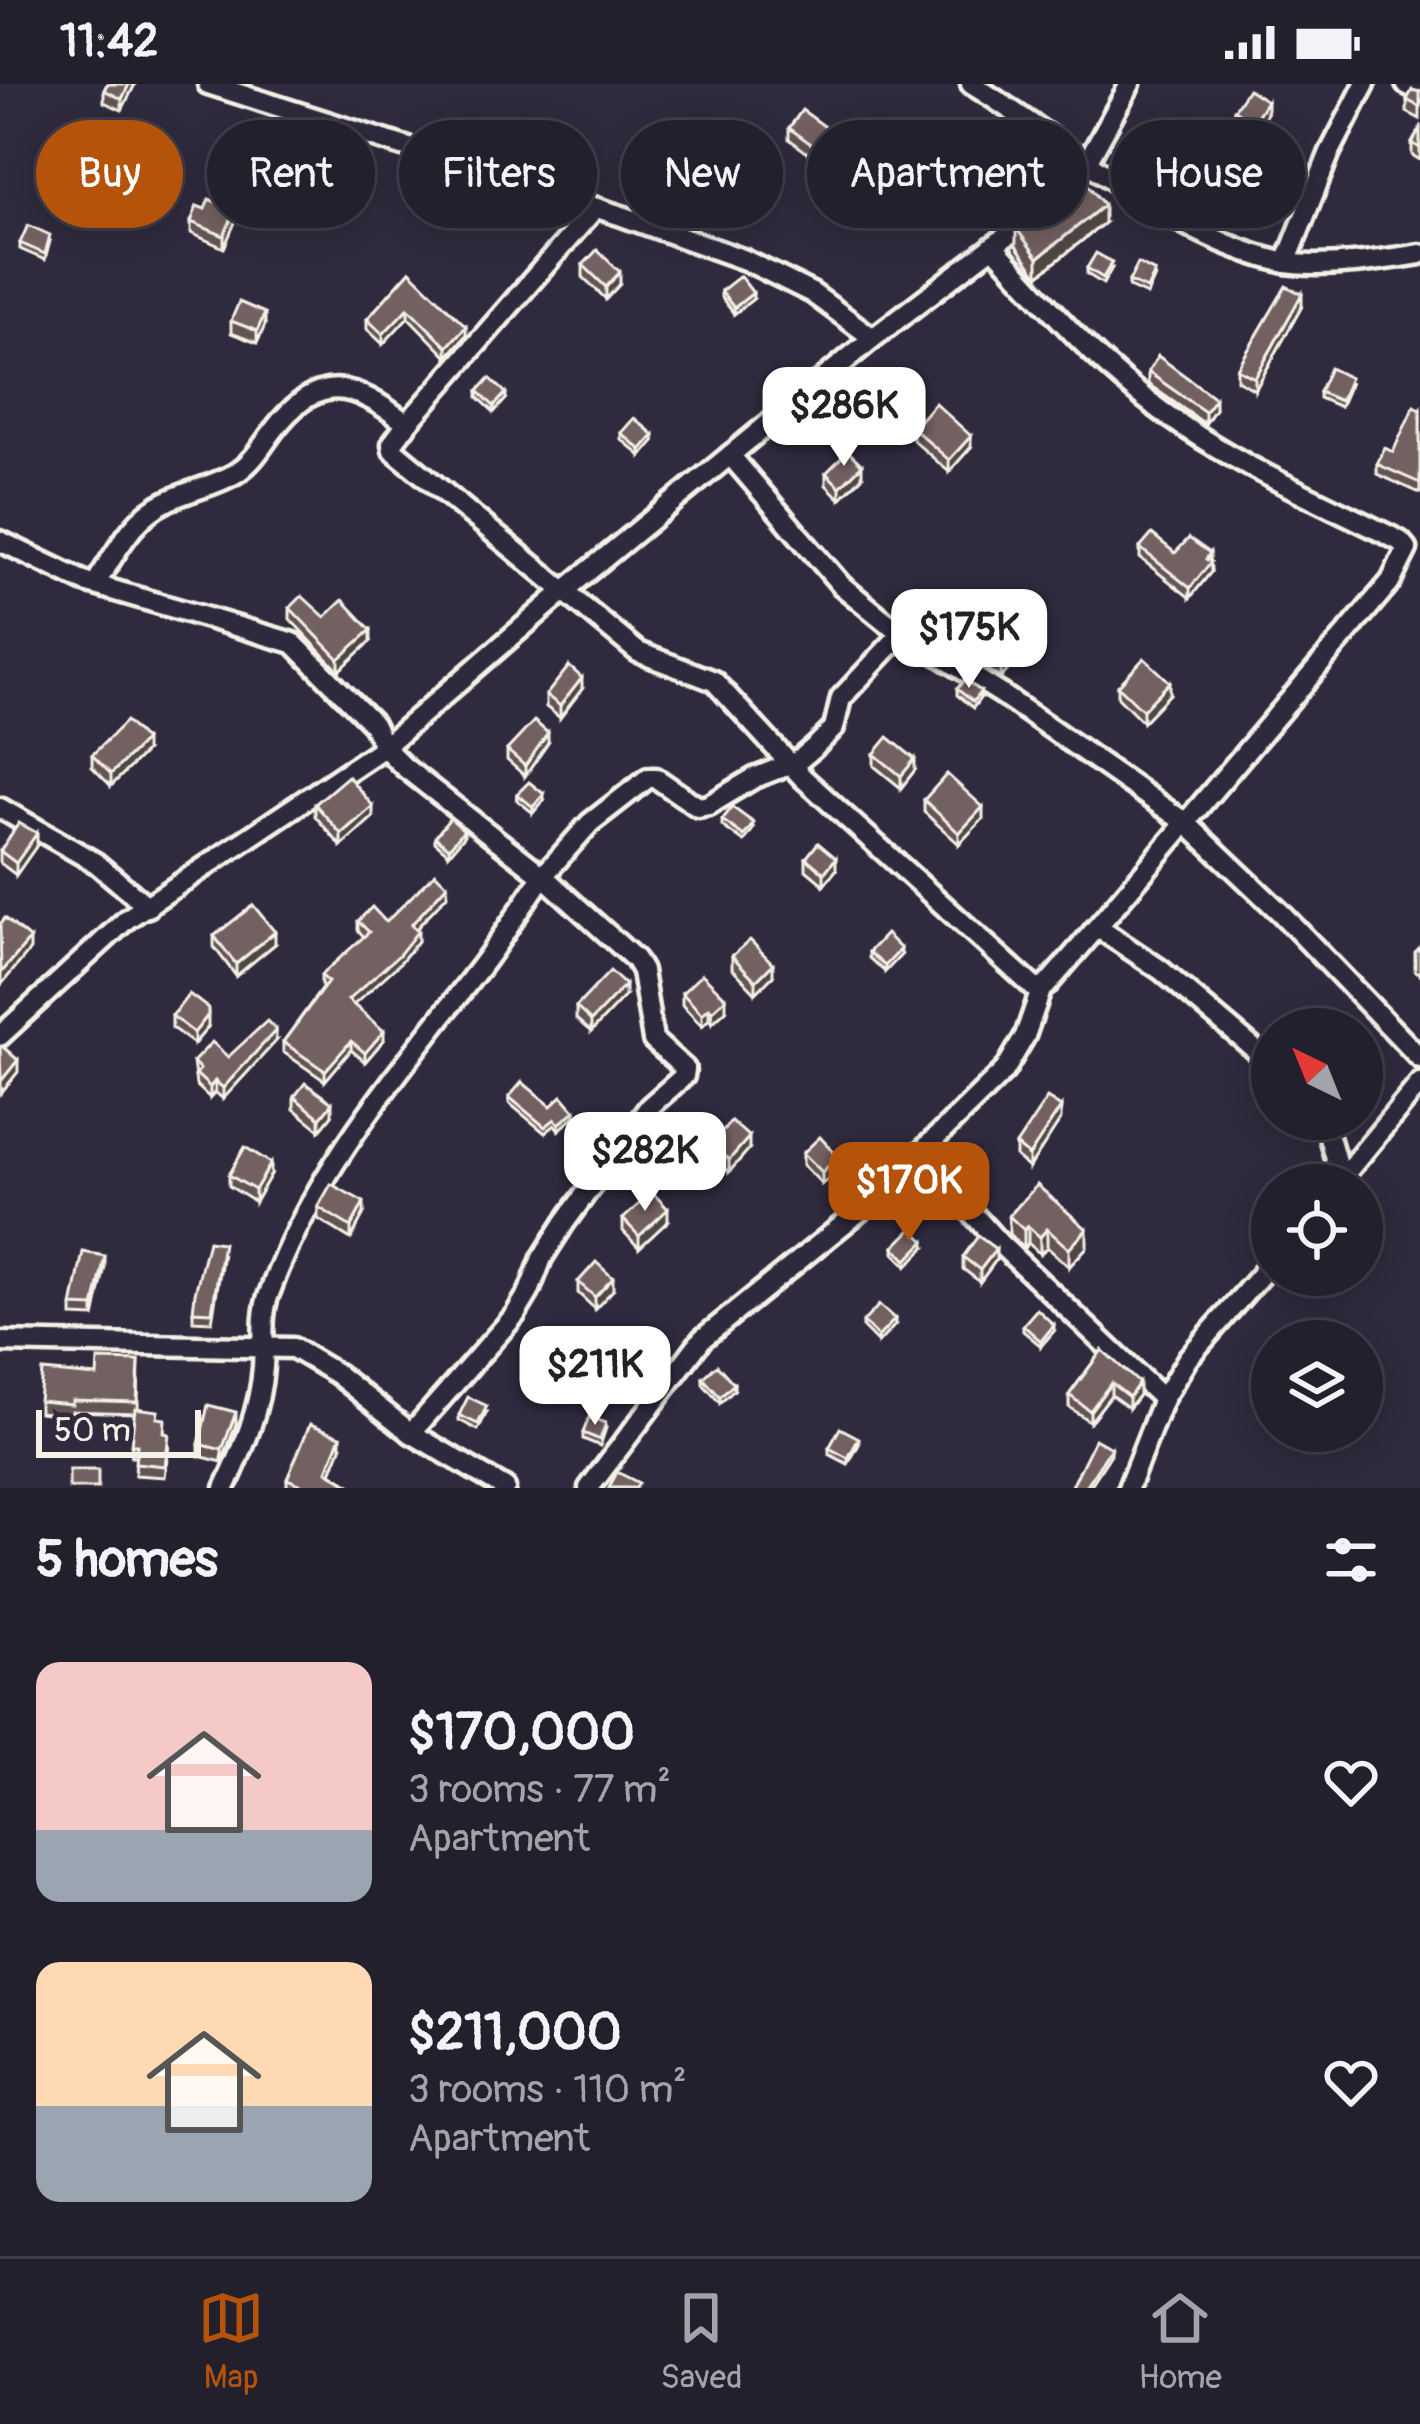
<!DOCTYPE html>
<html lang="en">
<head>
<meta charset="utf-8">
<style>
  :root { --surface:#23202e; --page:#2f2d3a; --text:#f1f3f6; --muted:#a3a3aa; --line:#403e4a; --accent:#b45309 }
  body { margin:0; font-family:Pangolin,sans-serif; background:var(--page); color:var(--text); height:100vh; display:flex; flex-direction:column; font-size:45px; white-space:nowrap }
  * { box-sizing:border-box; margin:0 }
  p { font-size:39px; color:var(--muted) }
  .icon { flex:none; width:66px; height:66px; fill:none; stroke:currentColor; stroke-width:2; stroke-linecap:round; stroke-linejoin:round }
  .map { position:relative; height:1404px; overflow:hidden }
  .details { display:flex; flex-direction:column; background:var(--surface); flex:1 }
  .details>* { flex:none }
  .banner { position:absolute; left:36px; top:36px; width:1350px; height:108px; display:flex; gap:24px }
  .needle { width:78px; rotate:317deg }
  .controls { position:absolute; left:1251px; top:924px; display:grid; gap:24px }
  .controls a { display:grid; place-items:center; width:132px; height:132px; border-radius:50%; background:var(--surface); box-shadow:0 6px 30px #0003,0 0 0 3px var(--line); font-size:60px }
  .scale { position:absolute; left:36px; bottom:30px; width:165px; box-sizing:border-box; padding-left:12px; border:6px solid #f4f1e8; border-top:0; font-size:33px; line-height:42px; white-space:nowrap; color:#f4f1e8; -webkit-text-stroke:9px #2f2a3d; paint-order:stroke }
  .price { position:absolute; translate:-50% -102px; padding:0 27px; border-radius:24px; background:#fff; color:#222; font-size:39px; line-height:78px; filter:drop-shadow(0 3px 6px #0008) }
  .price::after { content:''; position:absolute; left:50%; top:72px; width:36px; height:27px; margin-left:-18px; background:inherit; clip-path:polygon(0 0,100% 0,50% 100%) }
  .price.current { background:var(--accent); color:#fff }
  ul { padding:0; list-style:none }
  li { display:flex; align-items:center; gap:36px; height:300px; padding:0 36px }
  li span { display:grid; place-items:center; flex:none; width:336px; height:240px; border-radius:24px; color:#555 }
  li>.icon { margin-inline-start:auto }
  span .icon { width:144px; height:144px; fill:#fffc; stroke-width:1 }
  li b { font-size:51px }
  h2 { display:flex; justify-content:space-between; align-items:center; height:144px; padding:0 36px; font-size:51px }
  .chip { padding:0 42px; border-radius:54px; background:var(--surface); box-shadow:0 6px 30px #0003,0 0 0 3px var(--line); font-size:42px; line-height:108px }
  .chip.current { background:var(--accent); color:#fff }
  .status { display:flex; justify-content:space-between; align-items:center; height:84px; padding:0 60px; background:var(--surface); direction:ltr }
  .status svg { height:33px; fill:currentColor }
  .dock { display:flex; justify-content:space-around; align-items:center; height:168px; border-top:3px solid var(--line); background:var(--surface); font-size:33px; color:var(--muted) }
  .dock a { display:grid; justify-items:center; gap:6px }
  .dock .current { color:var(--accent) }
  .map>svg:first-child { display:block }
</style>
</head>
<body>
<div class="status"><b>11:42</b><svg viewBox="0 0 49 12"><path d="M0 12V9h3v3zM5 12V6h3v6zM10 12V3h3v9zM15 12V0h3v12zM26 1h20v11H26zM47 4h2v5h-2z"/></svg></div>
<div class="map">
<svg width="1420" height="1404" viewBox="0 0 1420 1404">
  <rect width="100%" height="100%" fill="#2f2a3d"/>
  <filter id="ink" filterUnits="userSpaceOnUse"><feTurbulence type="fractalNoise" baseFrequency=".00833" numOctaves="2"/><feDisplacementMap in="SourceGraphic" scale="24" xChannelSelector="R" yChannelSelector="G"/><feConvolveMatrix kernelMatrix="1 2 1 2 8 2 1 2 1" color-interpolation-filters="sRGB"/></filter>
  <g filter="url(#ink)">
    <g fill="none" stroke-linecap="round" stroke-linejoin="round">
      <g stroke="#f4f1e8" stroke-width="27">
        <g id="minor">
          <path d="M208 0 622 132 745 176 812 209 873 254"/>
          <path d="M971 0C1068 59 1169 152 1282 178 1319 186 1382 176 1420 170"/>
          <path d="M1406 0 1420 7"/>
          <path d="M993 162C1047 222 1099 282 1164 329 1237 382 1321 417 1400 457L1407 465 1391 497 1081 862 1046 902 1037 905"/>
          <path d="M1286 179 1330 68 1365 0"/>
          <path d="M730 371 841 501 885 537 1003 611 1186 739 1281 829 1420 974"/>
          <path d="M0 457 85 498 293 559 373 640 384 663 404 683 543 792C522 822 503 853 481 882 401 986 314 1085 269 1210 260 1233 265 1259 263 1283 260 1325 243 1366 225 1404"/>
          <path d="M95 500C116 470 131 434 167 417 189 406 215 402 236 389 253 378 262 362 273 347 317 288 353 297 407 340"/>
          <path d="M0 724 96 779 148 823"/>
          <path d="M1097 843 1161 886 1272 980"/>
          <path d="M0 952 127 835 384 663 563 508 873 254 1029 135 1087 78 1130 0"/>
          <path d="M1324 1035 1341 1095"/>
          <path d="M920 1071 999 1159 1163 1315"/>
          <path d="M1336 1101 1420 999"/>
          <path d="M0 1258 293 1264 337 1290 411 1349 505 1404"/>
          <path d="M411 1349 515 1231 529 1208 542 1174 565 1138 649 1023 684 992 685 985 653 956 642 887 635 875 543 792 590 739 648 694H656L698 723 709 721 754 694 798 677 816 662 834 644 841 614 903 548"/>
          <path d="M589 1404 702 1255 866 1122 1005 986 1025 952 1040 909 802 693 714 597 638 568 393 366 392 360 407 340 595 124"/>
          <path d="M1128 1404 1163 1315 1188 1274 1272 1178"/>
        </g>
      </g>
      <use href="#minor" stroke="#2f2a3d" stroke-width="18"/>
    </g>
    <g fill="#635353" stroke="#f4f1e8" stroke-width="3">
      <path d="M107 0H135L122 26 104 18V6Z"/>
      <path d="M1420 8V35L1407 28V16Z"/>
      <path d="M1234 26 1267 29 1253 50 1234 38Z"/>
      <path d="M789 44 831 59 818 77 789 55Z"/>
      <path d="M1420 45V76L1412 71V59Z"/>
      <path d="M191 138H235L224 164 191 149Z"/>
      <path d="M1104 139 1038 192 1016 162V144Z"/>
      <path d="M50 157 45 176 20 165V159Z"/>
      <path d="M583 181 620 200 606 215 583 193Z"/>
      <path d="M1087 184H1112L1103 200 1087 190Z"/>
      <path d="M410 187 466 251 447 273 408 233 383 260 367 245V235Z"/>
      <path d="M1155 193 1147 211 1129 203V197Z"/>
      <path d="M721 207 753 215 734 230 721 213Z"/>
      <path d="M1302 222 1255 306 1237 296V285Z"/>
      <path d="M231 237 265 241 257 259 231 249Z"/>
      <path d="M1148 288 1215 325 1205 340 1148 300Z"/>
      <path d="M1350 300 1340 323 1319 314V308Z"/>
      <path d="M478 307 506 315 494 328 478 313Z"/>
      <path d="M1420 325V409L1377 390V380L1393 368Z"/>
      <path d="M913 344 971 363 949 388 913 356Z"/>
      <path d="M621 349 654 357 641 372 621 355Z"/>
      <path d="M826 389 862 393 840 415 826 401Z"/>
      <path d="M1140 464 1210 477 1211 488 1190 514 1140 474Z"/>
      <path d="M290 524 325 533 371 557 339 587 290 535Z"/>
      <path d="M981 569 1018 574 1001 594 981 581Z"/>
      <path d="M1118 602 1170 610 1143 638 1118 613Z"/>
      <path d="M582 605 560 634 546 623V611Z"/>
      <path d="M957 605 981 613 973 624 957 611Z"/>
      <path d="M548 659 525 692 507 676V666Z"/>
      <path d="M145 668 111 702 92 683V671Z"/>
      <path d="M874 670 915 686 901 704 874 682Z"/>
      <path d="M517 710 544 716 533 729 517 716Z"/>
      <path d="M924 716 983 735 959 760 924 728Z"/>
      <path d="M315 720 373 733 341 762 315 732Z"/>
      <path d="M722 736 754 744 744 758 722 742Z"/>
      <path d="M464 752 449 770 435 758V753Z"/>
      <path d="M37 761 16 791 0 779V767Z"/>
      <path d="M806 774 836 786 824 801 806 786Z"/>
      <path d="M447 811 416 845 418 857 399 880 353 921 384 956 365 978 351 966 325 997 283 968V958L323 903 321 901V891L364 853 358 846V837L386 838Z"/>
      <path d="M214 852 275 860 236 892 214 863Z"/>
      <path d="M1420 863V891L1415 886V868Z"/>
      <path d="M869 868 901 871 885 888 869 874Z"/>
      <path d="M732 872 773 892 756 909 732 884Z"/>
      <path d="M682 909 726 926 712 939 709 935 702 942 682 921Z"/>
      <path d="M625 912 591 948 576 935V923Z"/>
      <path d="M172 932 208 943 194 960 172 944Z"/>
      <path d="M276 957 223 1015 215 1008 210 1014 196 1001 193 978 228 973Z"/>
      <path d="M294 1013 332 1031 320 1046 294 1025Z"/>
      <path d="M509 1013 551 1022 575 1032 559 1046 555 1041 545 1049 509 1019Z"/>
      <path d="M1061 1035 1029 1084 1016 1073V1061Z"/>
      <path d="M711 1061 749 1065 729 1088 711 1072Z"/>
      <path d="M803 1069 838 1085 822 1100 803 1081Z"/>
      <path d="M271 1090 255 1118 229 1102V1091Z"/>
      <path d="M1037 1101 1087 1163 1069 1183 1047 1163 1040 1170 1028 1159 1024 1164 1009 1150V1132Z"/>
      <path d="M318 1123 364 1129 351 1155 318 1135Z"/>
      <path d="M623 1135 668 1137 639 1164 623 1147Z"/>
      <path d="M894 1163H925L907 1182 894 1169Z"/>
      <path d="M223 1169 212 1238 193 1237V1227Z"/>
      <path d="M963 1173 996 1176 980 1198 963 1185Z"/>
      <path d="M105 1182 94 1233 72 1232V1222Z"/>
      <path d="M578 1198 613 1206 595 1225 578 1209Z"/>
      <path d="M863 1238 895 1241 878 1259 863 1244Z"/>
      <path d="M1023 1241 1054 1247 1041 1262 1023 1247Z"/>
      <path d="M1102 1266 1139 1311 1129 1324 1111 1311 1090 1338 1069 1323V1311Z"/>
      <path d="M139 1277 138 1325 157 1334 165 1349 169 1362 165 1393 135 1391 136 1373H131L134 1329 72 1327V1332L39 1328V1317Z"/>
      <path d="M703 1294 734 1306 720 1319 703 1300Z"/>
      <path d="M487 1328 478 1346 459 1336V1331Z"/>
      <path d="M236 1340 222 1378 199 1372V1360Z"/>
      <path d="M606 1344 600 1362 583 1355V1349Z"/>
      <path d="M859 1360 848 1380 829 1370V1364Z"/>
      <path d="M341 1364 331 1389 355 1404H287V1395Z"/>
    </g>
    <g fill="#504443" stroke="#f4f1e8" stroke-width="3">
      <path d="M129 0H135L122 26V15Z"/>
      <path d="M1267 17V29L1253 50V38Z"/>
      <path d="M831 47V59L818 77V65Z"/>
      <path d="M1104 121V139L1038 192V174Z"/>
      <path d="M235 126V138L224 164V152Z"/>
      <path d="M620 188V200L606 215V203Z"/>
      <path d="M753 209V215L734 230V224Z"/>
      <path d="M1302 210V222L1255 306V294Z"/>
      <path d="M408 224V233L383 260V250Z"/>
      <path d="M265 229V241L257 259V247Z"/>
      <path d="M466 242V251L447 273V263Z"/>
      <path d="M506 309V315L494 328V322Z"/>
      <path d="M1215 314V325L1205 340V328Z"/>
      <path d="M654 351V357L641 372V366Z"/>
      <path d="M971 352V363L949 388V376Z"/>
      <path d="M862 381V393L840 415V403Z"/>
      <path d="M1210 469 1211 488 1190 514V504Z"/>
      <path d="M371 546V557L339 587V575Z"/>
      <path d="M1018 562V574L1001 594V582Z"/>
      <path d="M582 594V605L560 634V622Z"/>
      <path d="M1170 598V610L1143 638V626Z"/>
      <path d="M548 649V659L525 692V682Z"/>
      <path d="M145 656V668L111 702V690Z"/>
      <path d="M915 675V686L901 704V692Z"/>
      <path d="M544 710V716L533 729V723Z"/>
      <path d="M373 722V733L341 762V750Z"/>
      <path d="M983 723V735L959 760V749Z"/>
      <path d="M464 746V752L449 770V764Z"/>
      <path d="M37 749V761L16 791V779Z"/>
      <path d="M836 774V786L824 801V789Z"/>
      <path d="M447 801V811L411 850V841Z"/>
      <path d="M418 847V857L399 880 348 926V916Z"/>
      <path d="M275 848V860L236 892V880Z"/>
      <path d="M30 855V866L1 901V889Z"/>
      <path d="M901 865V871L885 888V882Z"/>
      <path d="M773 880V892L756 909V897Z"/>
      <path d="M625 901V912L591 948V937Z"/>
      <path d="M726 914V926L712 939V927Z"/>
      <path d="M709 924V935L702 942V930Z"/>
      <path d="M208 931V943L194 960V949Z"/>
      <path d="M276 946V957L223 1015V1004Z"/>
      <path d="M384 947V956L365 978V969Z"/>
      <path d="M351 957V966L325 997V987Z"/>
      <path d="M18 976V988L1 1009V997Z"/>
      <path d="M215 997V1008L210 1014V1003Z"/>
      <path d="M332 1019V1031L320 1046V1034Z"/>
      <path d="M1061 1023V1035L1029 1084V1072Z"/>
      <path d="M575 1027V1032L559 1046V1040Z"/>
      <path d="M749 1053V1065L729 1088V1076Z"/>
      <path d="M838 1073V1085L822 1100V1088Z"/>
      <path d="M271 1079V1090L255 1118V1106Z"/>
      <path d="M364 1118V1129L351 1155V1143Z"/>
      <path d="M668 1125V1137L639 1164V1152Z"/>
      <path d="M1028 1142V1159L1024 1164V1146Z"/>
      <path d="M1047 1145V1163L1040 1170V1153Z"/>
      <path d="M1087 1145V1163L1069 1183V1165Z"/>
      <path d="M925 1157V1163L907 1182V1176Z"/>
      <path d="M996 1165V1176L980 1198V1186Z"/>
      <path d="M105 1172V1182L94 1233V1223Z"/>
      <path d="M613 1194V1206L595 1225V1213Z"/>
      <path d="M895 1235V1241L878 1259V1253Z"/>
      <path d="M1054 1241V1247L1041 1262V1257Z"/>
      <path d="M1111 1299V1311L1090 1338V1327Z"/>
      <path d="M1139 1299V1311L1129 1324V1313Z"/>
      <path d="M734 1300V1306L720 1319V1313Z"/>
      <path d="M236 1328V1340L222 1378V1366Z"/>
      <path d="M341 1352V1364L327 1398V1387Z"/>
      <path d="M859 1354V1360L848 1380V1374Z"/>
      <path d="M1111 1364V1370L1089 1404H1085Z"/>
    </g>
    <g fill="#736160" stroke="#f4f1e8" stroke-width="3">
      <path d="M107 0H129L122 15 104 6Z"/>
      <path d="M1248 5 1267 17 1253 38 1234 26Z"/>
      <path d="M1412 6 1420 8V23L1407 16Z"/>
      <path d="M802 26 831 47 818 65 789 44Z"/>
      <path d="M1420 45V64L1412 59Z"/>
      <path d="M1080 91 1104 121 1038 174 1016 144Z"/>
      <path d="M209 115 235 126 224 152 191 138 197 122 205 125Z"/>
      <path d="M28 141 50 151 45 170 20 159Z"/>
      <path d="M597 166 620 188 606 203 583 181Z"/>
      <path d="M1096 169 1112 178 1103 194 1087 184Z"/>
      <path d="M1138 179 1155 188 1147 205 1129 197Z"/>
      <path d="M410 187 466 242 447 263 408 224 383 250 367 235Z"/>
      <path d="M740 192 753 209 734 224 721 207Z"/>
      <path d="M1286 202 1302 210 1255 294 1237 285Z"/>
      <path d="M239 218 265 229 257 247 231 237Z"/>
      <path d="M1158 272 1215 314 1205 328 1148 288Z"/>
      <path d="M1330 284 1350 294 1340 317 1319 308Z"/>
      <path d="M490 294 506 309 494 322 478 307Z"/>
      <path d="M935 319 971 352 949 376 913 344Z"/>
      <path d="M1414 322 1420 325V399L1377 380 1385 364 1393 368Z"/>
      <path d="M634 334 654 351 641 366 621 349Z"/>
      <path d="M848 367 862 381 840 403 826 389Z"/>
      <path d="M1152 450 1175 469 1189 454 1210 469 1206 475 1211 478 1190 504 1140 464Z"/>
      <path d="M302 512 325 533 343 516 371 546 339 575 290 524Z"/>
      <path d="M999 547 1018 562 1001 582 981 569Z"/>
      <path d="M1144 574 1170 598 1143 626 1118 602Z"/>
      <path d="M569 582 582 594 560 622 546 611Z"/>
      <path d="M964 596 981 607 973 618 957 605Z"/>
      <path d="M126 637 145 656 111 690 92 671Z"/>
      <path d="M534 637 548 649 525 682 507 666Z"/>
      <path d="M888 653 915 675 901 692 874 670Z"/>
      <path d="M947 690 983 723 959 749 924 716Z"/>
      <path d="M348 692 373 722 341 750 315 720Z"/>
      <path d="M529 698 544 710 533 723 517 710Z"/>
      <path d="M732 723 754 739 744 752 722 736Z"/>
      <path d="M450 734 464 746 449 764 435 753Z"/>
      <path d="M19 739 37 749 16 779 0 767Z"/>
      <path d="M818 759 836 774 824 789 806 774Z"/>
      <path d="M435 789 447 801 411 841 418 847 399 871 348 916 384 947 365 969 351 957 325 987 283 958 328 898 321 891 369 848 358 837 372 823 386 838Z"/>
      <path d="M253 821 275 848 236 880 214 852Z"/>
      <path d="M5 834 30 855 1 889 0 840Z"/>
      <path d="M886 850 901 865 885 882 869 868Z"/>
      <path d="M750 856 773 880 756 897 732 872Z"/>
      <path d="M610 887 625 901 591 937 576 923Z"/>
      <path d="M702 890 726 914 712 927 709 924 702 930 682 909Z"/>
      <path d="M189 910 208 924V931L194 949 172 932Z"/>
      <path d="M267 937 276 946 223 1004 215 997 210 1003 196 990 200 985 193 978 212 958 228 973Z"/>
      <path d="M2 962 18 976 1 997 0 964Z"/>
      <path d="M522 998 551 1022 562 1012 575 1027 559 1040 555 1035 545 1043 509 1013Z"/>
      <path d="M305 999 332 1019 320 1034 294 1013Z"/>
      <path d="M1047 1014 1061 1023 1029 1072 1016 1061Z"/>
      <path d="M731 1037 749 1053 729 1076 711 1061Z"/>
      <path d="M820 1053 838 1073 822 1088 803 1069Z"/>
      <path d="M245 1063 271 1079 255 1106 229 1091Z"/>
      <path d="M331 1100 364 1118 351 1143 318 1123Z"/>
      <path d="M1037 1101 1087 1145 1069 1165 1047 1145 1040 1153 1028 1142 1024 1146 1009 1132Z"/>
      <path d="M652 1108 668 1125 639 1152 623 1135Z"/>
      <path d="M912 1145 925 1157 907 1176 894 1163Z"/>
      <path d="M978 1152 996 1165 980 1186 963 1173Z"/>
      <path d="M208 1157 223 1159 212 1228 193 1227 195 1209Z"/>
      <path d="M83 1168 105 1172 94 1223 72 1222Z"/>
      <path d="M596 1178 613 1194 595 1213 578 1198Z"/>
      <path d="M879 1221 895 1235 878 1253 863 1238Z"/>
      <path d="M1037 1225 1054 1241 1041 1257 1023 1241Z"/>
      <path d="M1102 1266 1139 1299 1129 1313 1111 1299 1090 1327 1069 1311Z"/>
      <path d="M98 1276 139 1277 137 1318 72 1316V1320L39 1317 42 1287 97 1292Z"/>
      <path d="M717 1281 734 1300 720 1313 703 1294Z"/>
      <path d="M468 1313 487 1322 478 1340 459 1331Z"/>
      <path d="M208 1321 236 1328 222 1366 199 1360Z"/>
      <path d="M135 1324 158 1327 157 1334 165 1335 164 1349 169 1350 165 1382 135 1379 137 1361H131Z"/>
      <path d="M589 1333 606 1339 600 1356 583 1349Z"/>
      <path d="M310 1340 341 1352 327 1387 354 1404H309L287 1395Z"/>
      <path d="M840 1344 859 1354 848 1374 829 1364Z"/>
      <path d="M1095 1355 1111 1364 1085 1404H1071Z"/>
      <rect x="69" y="1386" width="29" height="18"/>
      <path d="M617 1388 639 1399 636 1404H609Z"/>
    </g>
  </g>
</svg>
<div class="controls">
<a><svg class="needle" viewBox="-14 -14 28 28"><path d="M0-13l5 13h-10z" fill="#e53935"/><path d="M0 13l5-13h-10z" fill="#a3a3aa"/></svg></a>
<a><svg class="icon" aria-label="locate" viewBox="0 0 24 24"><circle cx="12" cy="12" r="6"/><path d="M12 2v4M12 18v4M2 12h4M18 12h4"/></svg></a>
<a><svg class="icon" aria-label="layers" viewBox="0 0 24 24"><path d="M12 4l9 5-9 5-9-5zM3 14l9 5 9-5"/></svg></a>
</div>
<div class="scale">50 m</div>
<b class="price" style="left:844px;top:385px">$286K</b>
<b class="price" style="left:969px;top:607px">$175K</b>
<b class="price" style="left:645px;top:1130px">$282K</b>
<b class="price current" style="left:909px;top:1160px">$170K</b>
<b class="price" style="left:595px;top:1344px">$211K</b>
<div class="banner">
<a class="chip current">Buy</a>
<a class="chip">Rent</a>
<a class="chip">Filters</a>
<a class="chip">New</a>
<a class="chip">Apartment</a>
<a class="chip">House</a>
</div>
</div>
<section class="details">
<h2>5 homes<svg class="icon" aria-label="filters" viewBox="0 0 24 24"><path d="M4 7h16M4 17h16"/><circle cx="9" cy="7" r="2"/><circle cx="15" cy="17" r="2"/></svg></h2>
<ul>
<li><span style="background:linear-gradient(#f6c9c9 70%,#9aa5b1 0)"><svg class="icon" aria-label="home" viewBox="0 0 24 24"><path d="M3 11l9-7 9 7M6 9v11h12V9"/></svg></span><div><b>$170,000</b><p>3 rooms · 77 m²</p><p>Apartment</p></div><svg class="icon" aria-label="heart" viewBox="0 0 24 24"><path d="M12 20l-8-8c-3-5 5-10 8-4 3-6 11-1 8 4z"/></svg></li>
<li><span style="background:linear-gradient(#ffd9b3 60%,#9aa5b1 0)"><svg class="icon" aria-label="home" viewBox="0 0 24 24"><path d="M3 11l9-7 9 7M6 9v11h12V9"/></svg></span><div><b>$211,000</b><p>3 rooms · 110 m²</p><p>Apartment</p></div><svg class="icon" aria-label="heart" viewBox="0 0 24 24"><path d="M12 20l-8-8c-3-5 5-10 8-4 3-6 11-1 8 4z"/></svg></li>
</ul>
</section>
<nav class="dock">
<a class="current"><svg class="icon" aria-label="map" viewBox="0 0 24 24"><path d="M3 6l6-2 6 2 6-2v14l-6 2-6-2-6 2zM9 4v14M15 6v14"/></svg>Map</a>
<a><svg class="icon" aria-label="saved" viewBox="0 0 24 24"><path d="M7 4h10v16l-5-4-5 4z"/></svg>Saved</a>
<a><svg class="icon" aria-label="home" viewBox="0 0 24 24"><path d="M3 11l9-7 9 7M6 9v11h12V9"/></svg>Home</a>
</nav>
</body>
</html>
